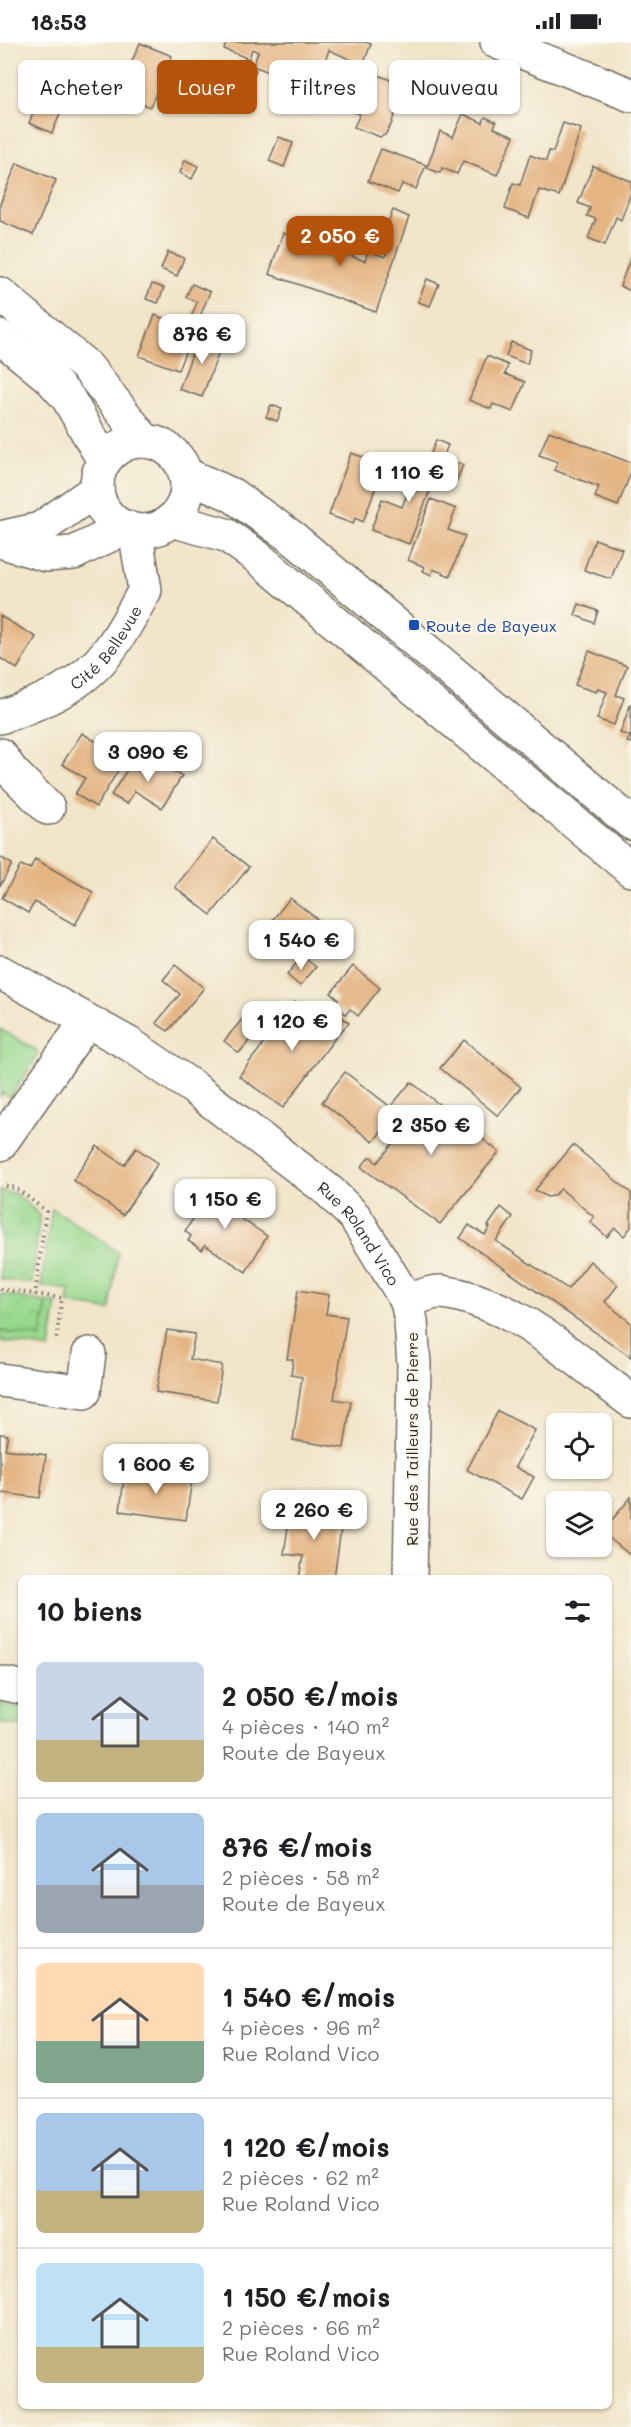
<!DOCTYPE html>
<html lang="fr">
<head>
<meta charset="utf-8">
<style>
  :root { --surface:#fff; --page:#f6f6f6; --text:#202124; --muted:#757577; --line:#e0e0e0; --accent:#b45309 }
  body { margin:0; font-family:Mali,sans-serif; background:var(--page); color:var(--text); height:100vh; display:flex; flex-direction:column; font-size:22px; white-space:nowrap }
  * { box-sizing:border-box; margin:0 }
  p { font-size:20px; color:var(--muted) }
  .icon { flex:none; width:33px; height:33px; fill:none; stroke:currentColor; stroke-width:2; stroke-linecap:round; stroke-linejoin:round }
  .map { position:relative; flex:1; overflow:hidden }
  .sheet { position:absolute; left:18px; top:1533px; width:594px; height:834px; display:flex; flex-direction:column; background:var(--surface); border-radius:9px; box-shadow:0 2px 4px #0004 }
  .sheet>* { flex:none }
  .hud { position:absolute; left:18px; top:18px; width:596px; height:54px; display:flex; gap:12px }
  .buttons { position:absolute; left:546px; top:1371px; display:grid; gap:12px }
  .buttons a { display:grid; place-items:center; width:66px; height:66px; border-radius:9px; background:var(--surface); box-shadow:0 2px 4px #0004; font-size:30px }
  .price { position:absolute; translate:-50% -51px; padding:0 14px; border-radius:12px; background:#fff; color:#222; font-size:20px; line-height:39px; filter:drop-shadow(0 2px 3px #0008) }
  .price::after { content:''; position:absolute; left:50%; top:36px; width:18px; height:14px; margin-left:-9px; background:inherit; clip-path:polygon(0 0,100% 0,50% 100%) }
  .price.active { background:var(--accent); color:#fff }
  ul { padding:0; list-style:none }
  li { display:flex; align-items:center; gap:18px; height:150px; padding:0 18px }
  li+li { border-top:2px solid var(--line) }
  li span { display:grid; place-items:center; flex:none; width:168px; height:120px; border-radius:9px; color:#555 }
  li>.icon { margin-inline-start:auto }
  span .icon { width:72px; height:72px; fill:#fffc; stroke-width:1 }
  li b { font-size:26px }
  h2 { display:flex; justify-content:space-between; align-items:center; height:72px; padding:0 18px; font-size:26px }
  .chip { padding:0 21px; border-radius:9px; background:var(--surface); box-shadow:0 2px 4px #0004; font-size:21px; line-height:54px }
  .chip.active { background:var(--accent); color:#fff }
  .status { display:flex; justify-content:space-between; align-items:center; height:42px; padding:0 30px; background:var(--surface); direction:ltr }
  .status svg { height:16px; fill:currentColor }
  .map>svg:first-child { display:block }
</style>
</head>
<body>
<div class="status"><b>18:53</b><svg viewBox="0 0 49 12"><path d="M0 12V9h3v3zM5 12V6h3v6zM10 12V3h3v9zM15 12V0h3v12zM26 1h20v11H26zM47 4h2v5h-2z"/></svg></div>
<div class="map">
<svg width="631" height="2385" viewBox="0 0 631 2385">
  <defs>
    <pattern id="park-crowns" width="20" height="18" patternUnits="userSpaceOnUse" patternTransform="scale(1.5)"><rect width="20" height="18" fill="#99d88e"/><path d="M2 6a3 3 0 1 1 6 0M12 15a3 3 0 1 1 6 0" fill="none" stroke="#84ba7b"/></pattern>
  </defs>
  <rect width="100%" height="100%" fill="#fbf7ec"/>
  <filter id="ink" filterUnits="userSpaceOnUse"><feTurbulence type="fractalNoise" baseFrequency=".0167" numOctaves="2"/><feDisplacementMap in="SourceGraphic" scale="12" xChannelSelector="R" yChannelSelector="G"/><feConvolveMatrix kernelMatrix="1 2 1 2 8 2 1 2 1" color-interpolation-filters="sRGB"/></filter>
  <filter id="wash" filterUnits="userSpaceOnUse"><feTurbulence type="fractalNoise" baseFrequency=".008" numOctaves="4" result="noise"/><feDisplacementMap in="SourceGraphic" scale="24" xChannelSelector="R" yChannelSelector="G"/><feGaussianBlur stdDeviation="1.35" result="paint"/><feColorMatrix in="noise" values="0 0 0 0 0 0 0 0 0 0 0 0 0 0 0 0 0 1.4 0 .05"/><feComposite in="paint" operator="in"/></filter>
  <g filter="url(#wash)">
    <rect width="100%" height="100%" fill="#f1e5c9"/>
    <g fill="#99d88e" stroke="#62825c" stroke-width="1.5">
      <path d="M0 987 38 1009 35 1018 10 1055 3 1051 0 1055Z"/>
      <path d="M52 1166 118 1210 110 1268 68 1262 70 1248 41 1244Z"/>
      <path d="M47 1260 57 1261 50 1307 0 1299V1289L41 1295Z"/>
      <path d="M0 1660H2V1663L21 1666V1684L0 1681Z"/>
    </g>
    <g fill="url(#park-crowns)" stroke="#62825c" stroke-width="1.5">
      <path d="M0 1149 15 1151 40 1173 32 1242 0 1237Z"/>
      <path d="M0 1252 47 1260 41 1295 0 1289Z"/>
    </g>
    <g id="blocks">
      <g fill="#e4b482">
        <path d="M227 0H365L371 2 363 23 329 8 306 70 287 62 291 53 279 48 288 26 275 21 272 31 253 24 258 10 252 7 249 17 224 7Z"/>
        <path d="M140 1 172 14 150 65 118 51Z"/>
        <path d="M244 23 256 28 249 47 237 42Z"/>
        <path d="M40 25 51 30 46 42 69 51 52 91 29 81 42 49 32 44Z"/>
        <path d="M366 29 405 43 391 83 385 93 380 95 354 85 360 72 347 68 354 47 359 49Z"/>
        <path d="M463 72 483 81 485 75 496 80 494 86 514 94 497 133 463 119 457 132 442 126 440 131 427 126 440 89 453 95Z"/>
        <path d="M563 81 581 87 559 154 539 148 529 176 505 167 513 141 520 143 530 113 546 119 549 109 553 110Z"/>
        <path d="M279 95 293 101 284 125 269 119Z"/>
        <path d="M381 107 426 123 416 147 402 142 398 151 368 139Z"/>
        <path d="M185 118 198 124 192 137 180 131Z"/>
        <path d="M17 121 56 138 33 193 0 179V162Z"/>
        <path d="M593 124 631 139V151L621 178 616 175 605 203 588 196 596 177 587 174 590 166 578 161Z"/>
        <path d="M393 168 409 175 376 270 269 232 283 191 365 219 368 209 385 215 391 198 385 197 383 193Z"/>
        <path d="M168 210 184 216 177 234 161 227Z"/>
        <path d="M631 214V249L620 244Z"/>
        <path d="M427 237 439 242 430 264 418 260Z"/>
        <path d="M152 242 164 246 158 261 146 257Z"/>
        <path d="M192 242 210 250 178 328 139 314 155 273 187 286 197 260 186 255Z"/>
        <path d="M220 286 227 289 202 355 179 347 196 302 201 304 203 299 211 302 215 290 218 291Z"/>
        <path d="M511 300 531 308 527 322 506 314Z"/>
        <path d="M487 314 508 323 505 332 525 340 513 370 493 362 491 367 469 358Z"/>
        <path d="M271 363 282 367 277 379 266 375Z"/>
        <path d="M549 389 631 421V430L618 464 595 455 599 445 554 428 558 420 539 413Z"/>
        <path d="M436 398 448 403 409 502 371 488 382 457 402 465 409 446 417 449Z"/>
        <path d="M351 411 384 422 363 480 355 476 353 482 329 473Z"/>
        <path d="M446 417 463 423 457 438 440 432Z"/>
        <path d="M431 457 456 467 448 488 465 494 450 534 433 527 431 533 423 529 425 525 408 518Z"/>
        <path d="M595 497 622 507 611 537 584 528Z"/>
        <path d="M579 562 598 569 594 581 575 573Z"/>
        <path d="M0 574 36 595 17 627 0 616Z"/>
        <path d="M589 609 627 624 616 653 624 656 614 683 597 677 607 650 598 647 596 650 575 643Z"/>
        <path d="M631 661V701L627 700 630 694 620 691Z"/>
        <path d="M82 691 125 717 96 765 75 752 85 736 62 722Z"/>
        <path d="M147 713 182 734 162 766 135 749 127 762 111 753 130 723 138 729Z"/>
        <path d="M213 797 249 825 211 873 175 845Z"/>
        <path d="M0 815 12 822 0 844Z"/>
        <path d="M35 817 93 850 75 883 35 860 28 871 2 856 21 823 30 827Z"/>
        <path d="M290 856 326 884 302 914 266 886Z"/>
        <path d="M302 914 316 925 300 944 287 933Z"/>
        <path d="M175 923 204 946 168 989 156 981 180 952 163 938Z"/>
        <path d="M353 924 380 946 358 974 350 967 346 972 334 963 338 957 331 951Z"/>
        <path d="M295 960 317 977 328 963 349 981 338 992 283 1066 239 1034Z"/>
        <path d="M244 975 259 987 239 1011 224 999Z"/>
        <path d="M464 998 521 1045 498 1074 440 1026Z"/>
        <path d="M345 1030 397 1070 373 1100 322 1060Z"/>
        <path d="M411 1040 499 1110 440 1182 361 1125 370 1114 377 1121 409 1082 397 1073 400 1070 392 1063Z"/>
        <path d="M573 1103 631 1151V1185L624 1194 615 1186 607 1195 590 1180 594 1175 561 1147 553 1154 547 1155 535 1148Z"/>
        <path d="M97 1104 124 1123 136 1106 158 1121 123 1173 73 1138Z"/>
        <path d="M215 1143 243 1162 236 1173 267 1194 246 1230 205 1203 202 1208 188 1199 191 1194 185 1189Z"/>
        <path d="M501 1165 513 1175 496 1199 568 1247 590 1219 618 1243 605 1260 631 1281V1315L460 1196 469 1183 485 1193 490 1185 488 1184Z"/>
        <path d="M298 1248 329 1253 326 1272 347 1275 334 1357 351 1360 344 1406 293 1398 302 1335 291 1333 293 1317H287Z"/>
        <path d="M167 1288 195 1292 190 1317 222 1323 217 1359 156 1350Z"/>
        <path d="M498 1369 535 1388 515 1425 534 1435 522 1457 467 1428Z"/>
        <path d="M0 1392 8 1393 5 1407 46 1413 40 1456 3 1451 0 1461Z"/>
        <path d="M125 1428 192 1437 186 1478 120 1469Z"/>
        <path d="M631 1455V1514L602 1490Z"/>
        <path d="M291 1465 343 1473 334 1536H299L303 1514 284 1512Z"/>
      </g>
    </g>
  </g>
  <g filter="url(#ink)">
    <use href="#blocks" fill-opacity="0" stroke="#706c62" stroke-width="1.5"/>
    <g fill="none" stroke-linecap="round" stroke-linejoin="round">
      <g stroke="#706c62" stroke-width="36">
        <g id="street">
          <path d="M0 496 40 487 97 447"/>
          <path d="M0 499 46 513 74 511 126 485"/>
          <path id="s1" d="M0 675C41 661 83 644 109 608 123 590 134 568 145 548L135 488"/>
          <path d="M0 713 12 730 48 766"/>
          <path id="s2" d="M0 930 131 1003 194 1046 329 1149 355 1175 407 1259C417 1256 432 1249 442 1250 516 1260 574 1317 631 1359"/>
          <path d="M0 1102 87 979"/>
          <path d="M407 1259 411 1279 414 1323 410 1536"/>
          <path d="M0 1338 84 1350 89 1312"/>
          <path d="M0 1641 21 1645"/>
        </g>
      </g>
      <g stroke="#706c62" stroke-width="36">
        <g id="secondary">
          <path d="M0 252 87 325 145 399"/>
          <path d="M0 295 50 336 68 356 104 419"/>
          <circle cx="142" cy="444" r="45"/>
          <path d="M185 432 232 453 293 496 631 781"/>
          <path d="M171 478 226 493 256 514 631 828"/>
        </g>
      </g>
      <g stroke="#706c62" stroke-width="36">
        <path id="primary" d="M497 0 631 53"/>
      </g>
      <g stroke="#706c62" stroke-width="4" stroke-dasharray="1.5 4.5" stroke-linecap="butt">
        <path d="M6 1144 16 1146 46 1169 35 1253"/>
        <path d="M0 1247 62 1256 56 1298"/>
      </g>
      <use href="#street" stroke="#fff" stroke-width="33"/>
      <use href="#secondary" stroke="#fff" stroke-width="33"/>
      <use href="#primary" stroke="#fff" stroke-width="33"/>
    </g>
  </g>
  <rect fill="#1a4fb4" stroke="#fbf7ec" stroke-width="2" x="408" y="577" width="12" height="12" rx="3"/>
  <g text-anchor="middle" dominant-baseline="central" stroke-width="4.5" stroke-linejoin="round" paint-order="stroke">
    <g font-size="16" fill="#164399" stroke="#fbf7ec" text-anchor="start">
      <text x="426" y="583">Route de Bayeux</text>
    </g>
    <g font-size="16" fill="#2b2b2b" stroke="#fbf7ec">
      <text stroke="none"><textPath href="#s1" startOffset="130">Cité Bellevue</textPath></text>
      <text stroke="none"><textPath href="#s2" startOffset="448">Rue Roland Vico</textPath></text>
      <text transform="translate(411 1397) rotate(-90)">Rue des Tailleurs de Pierre</text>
    </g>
  </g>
</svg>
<div class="buttons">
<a><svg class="icon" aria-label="locate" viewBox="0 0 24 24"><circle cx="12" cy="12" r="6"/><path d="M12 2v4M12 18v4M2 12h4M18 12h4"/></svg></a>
<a><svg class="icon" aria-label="layers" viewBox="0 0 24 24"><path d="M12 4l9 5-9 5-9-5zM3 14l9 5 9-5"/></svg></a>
</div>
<b class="price active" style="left:340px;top:225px">2 050 €</b>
<b class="price" style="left:202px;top:323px">876 €</b>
<b class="price" style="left:409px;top:461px">1 110 €</b>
<b class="price" style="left:148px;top:741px">3 090 €</b>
<b class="price" style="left:301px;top:929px">1 540 €</b>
<b class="price" style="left:292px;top:1010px">1 120 €</b>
<b class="price" style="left:431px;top:1114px">2 350 €</b>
<b class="price" style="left:225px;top:1188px">1 150 €</b>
<b class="price" style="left:156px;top:1453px">1 600 €</b>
<b class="price" style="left:314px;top:1499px">2 260 €</b>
<div class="hud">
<a class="chip">Acheter</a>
<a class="chip active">Louer</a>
<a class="chip">Filtres</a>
<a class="chip">Nouveau</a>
</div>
<section class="sheet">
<h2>10 biens<svg class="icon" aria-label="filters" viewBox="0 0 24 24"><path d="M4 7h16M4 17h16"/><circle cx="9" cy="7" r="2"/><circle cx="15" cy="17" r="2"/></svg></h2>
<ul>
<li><span style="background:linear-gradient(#c9d6e8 65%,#c2b280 0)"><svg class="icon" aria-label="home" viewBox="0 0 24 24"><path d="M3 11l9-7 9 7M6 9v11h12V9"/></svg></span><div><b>2 050 €/mois</b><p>4 pièces · 140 m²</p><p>Route de Bayeux</p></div></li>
<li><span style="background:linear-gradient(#a9c7e8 60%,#9aa5b1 0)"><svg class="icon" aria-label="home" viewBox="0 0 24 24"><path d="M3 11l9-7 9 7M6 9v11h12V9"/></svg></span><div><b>876 €/mois</b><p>2 pièces · 58 m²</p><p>Route de Bayeux</p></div></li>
<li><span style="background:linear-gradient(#ffd9b3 65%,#7fa58c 0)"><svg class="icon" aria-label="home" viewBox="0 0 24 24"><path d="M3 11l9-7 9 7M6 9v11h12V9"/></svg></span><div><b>1 540 €/mois</b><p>4 pièces · 96 m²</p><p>Rue Roland Vico</p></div></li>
<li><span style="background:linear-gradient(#a9c7e8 65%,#c2b280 0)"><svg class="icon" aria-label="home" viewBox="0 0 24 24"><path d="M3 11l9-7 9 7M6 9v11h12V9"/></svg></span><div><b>1 120 €/mois</b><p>2 pièces · 62 m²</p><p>Rue Roland Vico</p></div></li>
<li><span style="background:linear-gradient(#bfe0f5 70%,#c2b280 0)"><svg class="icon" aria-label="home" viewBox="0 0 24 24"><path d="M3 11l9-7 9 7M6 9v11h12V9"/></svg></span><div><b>1 150 €/mois</b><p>2 pièces · 66 m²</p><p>Rue Roland Vico</p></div></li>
</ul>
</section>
</div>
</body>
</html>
